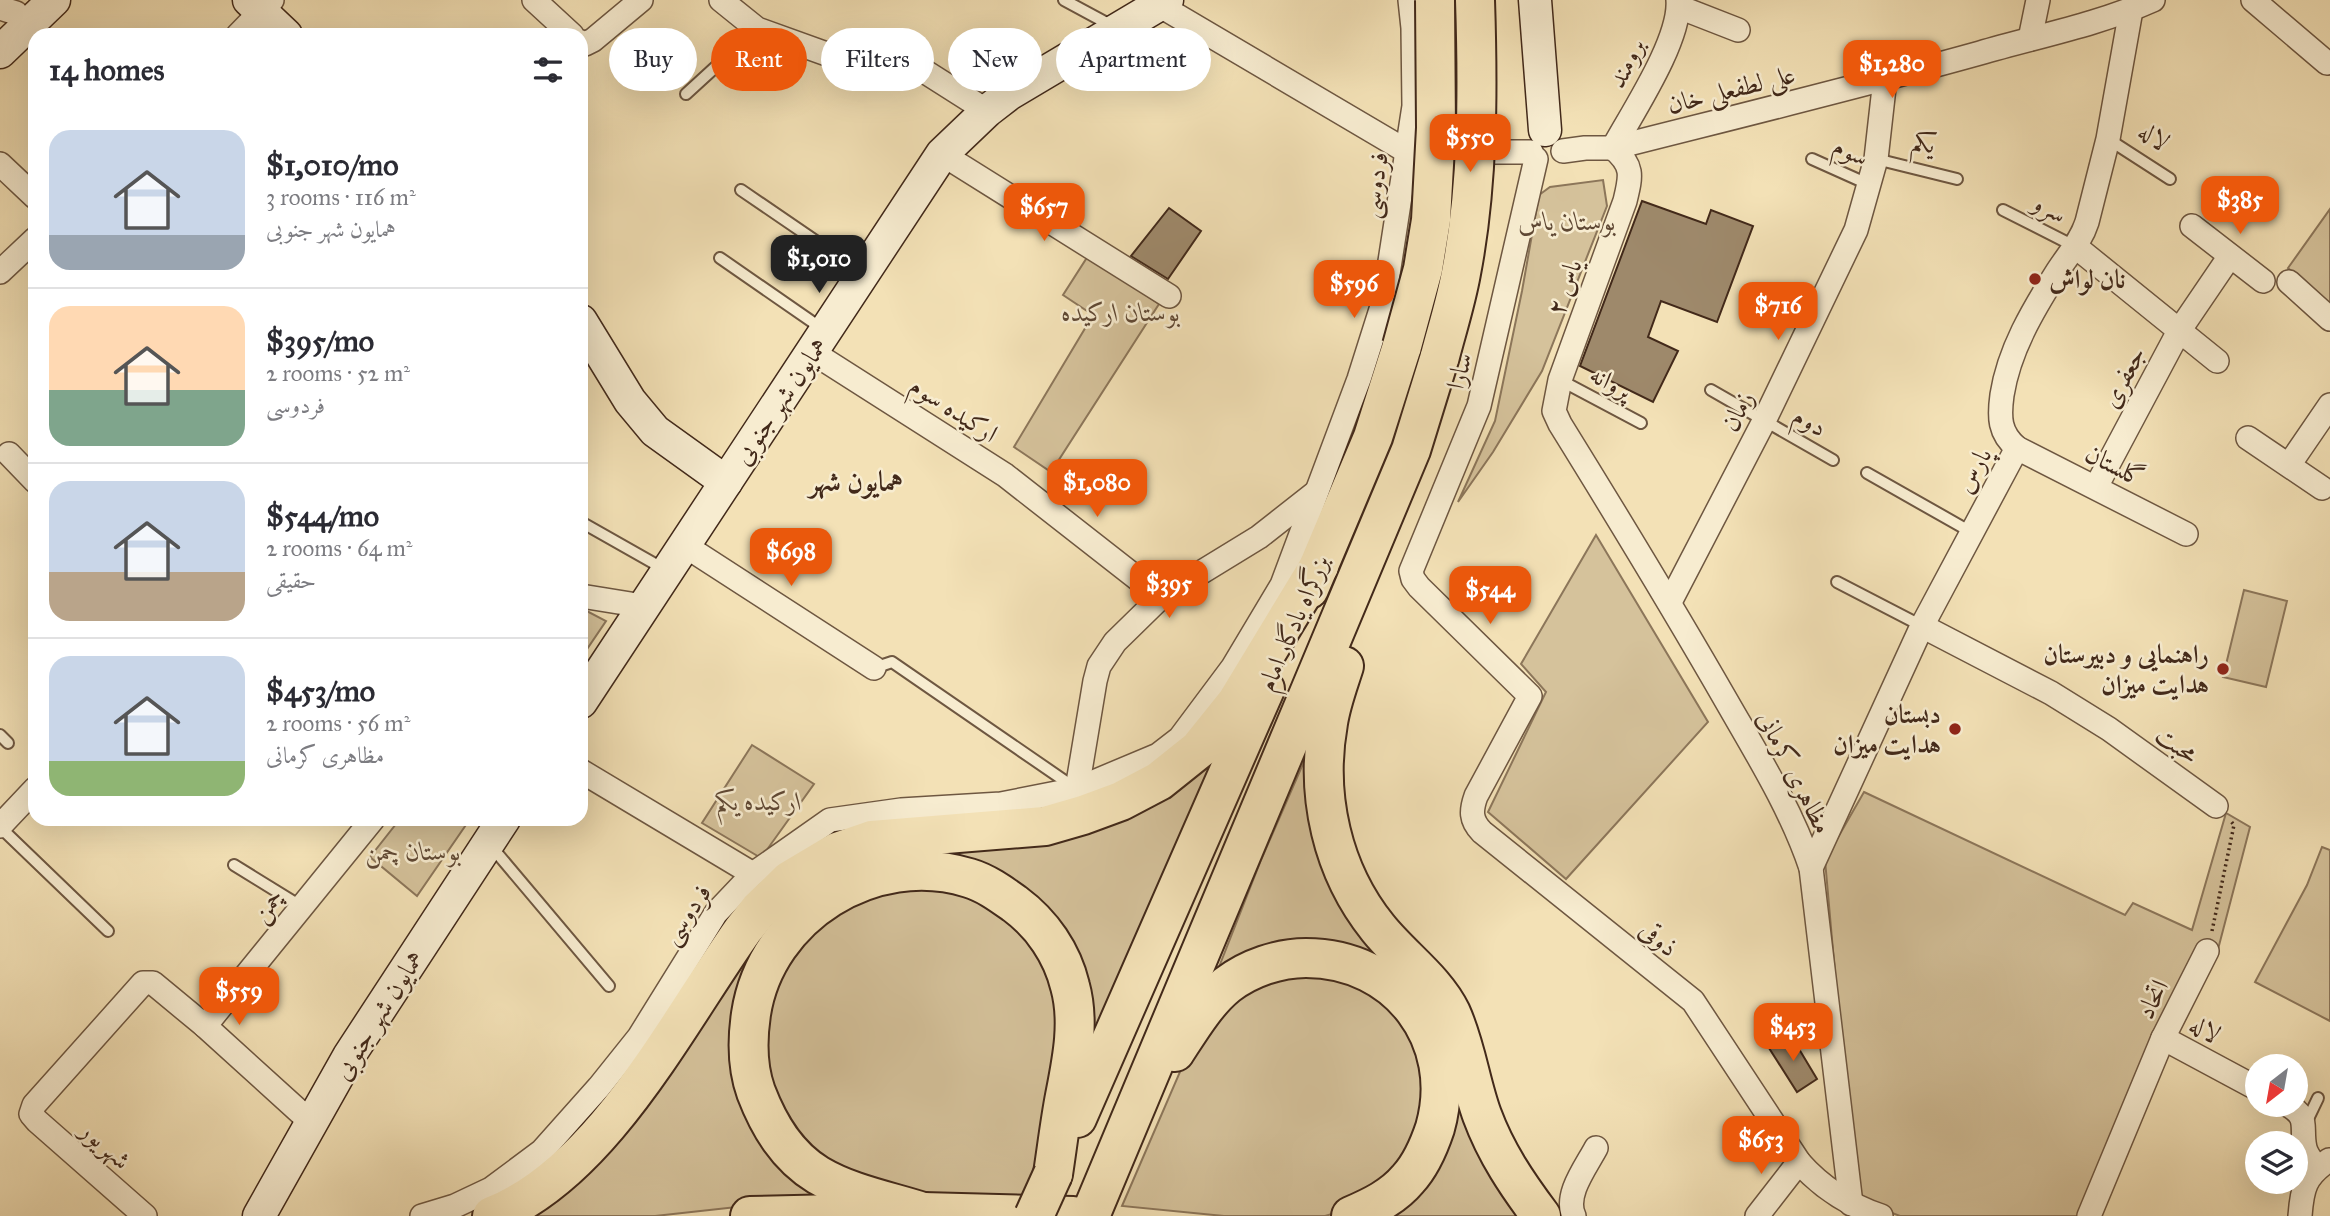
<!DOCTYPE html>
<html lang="en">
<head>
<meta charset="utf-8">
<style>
  :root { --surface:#fff; --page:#f2f2f3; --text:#2b2b33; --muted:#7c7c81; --line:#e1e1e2; --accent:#ea580c }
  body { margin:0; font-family:"IM FELL Great Primer",Amiri,serif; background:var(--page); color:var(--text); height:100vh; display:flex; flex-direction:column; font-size:26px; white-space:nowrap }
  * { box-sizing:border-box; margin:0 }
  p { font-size:23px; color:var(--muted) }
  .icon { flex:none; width:38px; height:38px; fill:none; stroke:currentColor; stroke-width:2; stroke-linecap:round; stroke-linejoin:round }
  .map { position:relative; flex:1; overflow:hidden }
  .sheet { position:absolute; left:28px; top:28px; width:560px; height:798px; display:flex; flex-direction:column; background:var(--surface); border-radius:21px; box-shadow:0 7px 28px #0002 }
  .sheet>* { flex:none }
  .hud { position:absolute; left:609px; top:28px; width:665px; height:63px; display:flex; gap:14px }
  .needle { width:46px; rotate:211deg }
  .buttons { position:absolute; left:2245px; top:1054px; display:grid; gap:14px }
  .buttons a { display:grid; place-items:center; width:63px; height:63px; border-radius:50%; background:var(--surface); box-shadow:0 7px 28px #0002; font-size:35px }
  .price { position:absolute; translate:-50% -60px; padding:0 16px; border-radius:14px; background:var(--accent); color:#fff; font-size:23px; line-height:46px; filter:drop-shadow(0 2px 4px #0008) }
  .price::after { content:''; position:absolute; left:50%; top:42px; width:21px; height:16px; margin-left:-10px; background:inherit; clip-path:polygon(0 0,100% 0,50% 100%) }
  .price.selected { background:#222; color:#fff }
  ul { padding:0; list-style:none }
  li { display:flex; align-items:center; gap:21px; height:175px; padding:0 21px }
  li+li { border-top:2px solid var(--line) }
  li span { display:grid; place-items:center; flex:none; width:196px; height:140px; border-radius:21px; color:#555 }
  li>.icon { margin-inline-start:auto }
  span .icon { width:84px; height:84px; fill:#fffc; stroke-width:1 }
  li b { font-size:30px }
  h2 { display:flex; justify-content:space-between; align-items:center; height:84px; padding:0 21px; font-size:30px }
  .pill { padding:0 24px; border-radius:32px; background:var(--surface); box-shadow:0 7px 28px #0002; font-size:24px; line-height:63px }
  .pill.selected { background:var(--accent); color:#fff }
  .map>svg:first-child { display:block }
</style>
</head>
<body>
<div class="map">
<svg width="2330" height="1216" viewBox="0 0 2330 1216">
  <rect width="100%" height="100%" fill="#f3e1b6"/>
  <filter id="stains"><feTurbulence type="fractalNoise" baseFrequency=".00286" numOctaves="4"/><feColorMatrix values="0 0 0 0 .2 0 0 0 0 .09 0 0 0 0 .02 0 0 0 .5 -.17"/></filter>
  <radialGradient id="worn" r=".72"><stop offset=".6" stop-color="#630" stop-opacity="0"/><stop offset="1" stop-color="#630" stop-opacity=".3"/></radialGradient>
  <g fill="#d5c29b" stroke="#8c765a" stroke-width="2">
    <path d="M1603 180 1607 206 1542 371 1493 452 1458 502 1495 421 1522 291 1539 195 1550 187Z"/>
    <path d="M2330 209V308L2288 268Z"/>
    <path d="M1088 256 1159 304 1051 472 1014 447 1093 315 1063 295Z"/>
    <path d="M1596 535 1708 722 1566 879 1488 812 1546 692 1521 664Z"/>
    <path d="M2244 590 2287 601 2266 687 2223 677Z"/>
    <path d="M581 608 606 621 581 658Z"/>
    <path d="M1251 695 1079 1068 1018 891 816 888 737 1066 838 1196 655 1216H511L800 883 1021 836Z"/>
    <path d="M752 745 814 784 761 858 702 823Z"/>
    <path d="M1306 757 1382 951 1529 1216H1391L1457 1101 1365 952C1303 928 1284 942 1228 967H1219L1261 860Z"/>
    <path d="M1864 792 2125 915 2133 903 2192 930 2226 813 2250 827 2216 957 2080 1216H1900L1855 1199 1825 860Z"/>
    <path d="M400 819H470L417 896 370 857Z"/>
    <path d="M2322 847 2330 850V1021L2255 982 2307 885Z"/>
    <path d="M942 885 1011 915 1056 973 1059 1105 1021 1203 902 1193 801 1147 763 1074 773 983 797 945 848 899Z"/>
    <path d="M1269 973 1373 983 1428 1059 1419 1145 1353 1208 1325 1216H1224L1122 1206 1195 1037Z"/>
  </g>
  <g fill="#9e896b" stroke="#42291a" stroke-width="2">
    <path d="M1642 201 1706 224 1711 210 1753 226 1717 322 1661 301 1648 337 1678 351 1653 402 1580 366Z"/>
    <path d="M1169 208 1201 231 1168 279 1131 256Z"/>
    <path d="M1790 1034 1817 1079 1797 1092 1769 1048Z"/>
  </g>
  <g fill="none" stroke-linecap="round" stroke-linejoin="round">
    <g stroke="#6e5741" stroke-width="14">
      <g id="lane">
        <path d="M1064 0 1114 27"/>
        <path d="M686 94 757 29"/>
        <path d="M2108 139 2170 179"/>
        <path d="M1812 159 1870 185"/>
        <path d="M1876 159 1957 179"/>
        <path d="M581 187V190"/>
        <path d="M741 190 861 272"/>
        <path d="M2003 210 2076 247"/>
        <path d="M720 258 824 330"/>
        <path d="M1560 380 1641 423"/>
        <path d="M1711 390 1833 460"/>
        <path d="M1867 473 1971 532"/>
        <path d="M581 522 664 569"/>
        <path d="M1837 582 1922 626"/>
        <path d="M874 668 892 662 1075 788"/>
        <path d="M0 735 8 743"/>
        <path d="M0 827 108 931"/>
        <path d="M491 846 609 986"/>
        <path d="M234 865 302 907"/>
        <path d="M2306 1123 2318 1098"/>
      </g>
    </g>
    <g stroke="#6e5741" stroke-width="26">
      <g id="street">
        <path d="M534 0 572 35"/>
        <path d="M721 0 757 29 835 57 924 71 987 111"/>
        <path d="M2253 0 2327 63"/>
        <path d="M1159 5 1408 152H1421"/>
        <path d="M1679 7 1738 30"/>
        <path d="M0 8 16 13"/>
        <path d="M2131 10 2108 139 2087 222C2081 241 2068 255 2057 272 2033 310 2009 350 2002 395 1999 417 1999 433 2017 448L2186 534"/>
        <path d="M238 35 272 0"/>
        <path d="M2030 39 2038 0"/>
        <path d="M581 42 585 44 593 40 641 0"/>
        <path d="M1613 148C1634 166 1631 176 1625 201L1560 380 1554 411 1560 424C1617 516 1673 608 1727 702 1758 756 1791 809 1811 868L1851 1204"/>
        <path d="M1613 148C1632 113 1681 40 1678 0"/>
        <path d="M1563 151 1585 148H1613C1735 117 1858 87 1980 53 2038 36 2097 25 2153 0"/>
        <path d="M1462 152H1531"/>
        <path d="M942 154 1169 296"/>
        <path d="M1536 159 1479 406 1411 571 1413 579 1419 587 1530 696 1476 796C1471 810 1470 820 1482 832L1693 1001 1799 1162C1821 1187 1849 1205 1881 1216"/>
        <path d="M0 164 35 197"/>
        <path d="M2192 226 2263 281"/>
        <path d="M2076 247 2217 361"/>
        <path d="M0 272 35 239"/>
        <path d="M2289 282 2330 319"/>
        <path d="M812 352 1005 475 1161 597"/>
        <path d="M2248 438 2322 488"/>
        <path d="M9 454 35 481"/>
        <path d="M2289 465 2330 405"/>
        <path d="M2096 487 2179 331 2230 256"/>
        <path d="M684 545 874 668"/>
        <path d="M581 596 643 606"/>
        <path d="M1670 602 1764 421 1856 230 1876 159 1885 79"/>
        <path d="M1922 626 2051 693 2109 729 2216 806"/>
        <path d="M581 771 753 874"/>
        <path d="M1077 789 1095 681 1099 666 1115 642 1161 597 1259 537 1315 493"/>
        <path d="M0 826 35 789"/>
        <path d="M1811 868 1922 626 2017 448"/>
        <path d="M205 1026 373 819"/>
        <path d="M2163 1038 2258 1089"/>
        <path d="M2286 1104C2311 1117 2300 1127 2305 1148 2307 1156 2313 1162 2317 1168"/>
        <path d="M145 1216 37 1121 31 1114 34 1105 143 983H153L205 1026 313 1124"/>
        <path d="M422 1216 455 1206 491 1189 542 1151 599 1087 639 1037 716 913 753 874 830 820 901 810 1001 804 1077 789 1158 755 1180 738 1233 667 1282 585 1359 379 1384 300 1414 106 1413 28 1410 0"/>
        <path d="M1574 1216C1564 1195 1586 1167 1596 1148"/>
        <path d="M1757 1216 1799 1162"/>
        <path d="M2089 1216 2163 1038 2207 951"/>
        <path d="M2300 1216C2302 1188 2305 1176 2329 1160"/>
      </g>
    </g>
    <g stroke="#42291a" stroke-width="35">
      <g id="secondary">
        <path d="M249 0 286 35"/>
        <path d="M1535 0 1545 130"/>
        <path d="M0 52 54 0"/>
        <path d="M581 321 630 401 655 431 726 482"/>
        <path d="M581 702 942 154 987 111 1009 94 1167 0"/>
        <path d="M259 1216 349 1056 504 819"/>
      </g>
    </g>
    <g stroke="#42291a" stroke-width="42">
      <g id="highway">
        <path d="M1309 589 1373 437 1402 346"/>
        <path d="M1344 666C1338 685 1331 703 1328 723 1315 795 1332 871 1378 928 1401 957 1435 980 1451 1013 1466 1046 1470 1082 1482 1115 1496 1153 1517 1184 1541 1216"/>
        <path d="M1175 1052C1190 1029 1206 1002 1227 985 1249 968 1279 958 1306 958 1398 958 1460 1040 1435 1128 1429 1146 1421 1165 1408 1179 1393 1197 1372 1207 1351 1216"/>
        <path d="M1077 1118 1265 689"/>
        <path d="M923 1212C889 1201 850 1194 818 1175 787 1156 769 1126 756 1092 747 1067 747 1041 751 1014 766 915 873 848 969 878 986 883 1001 894 1015 904 1042 924 1062 953 1070 986 1080 1022 1072 1060 1065 1096 1060 1122 1057 1148 1053 1174"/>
        <path d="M492 1216C602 1173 677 1023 743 930L759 910 790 880 837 852 872 840 1045 826 1083 815 1121 801 1159 781 1199 749 1236 703 1319 566"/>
        <path d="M750 1216 923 1212 1073 1216"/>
        <path d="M1090 1216 1411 450 1440 356"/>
      </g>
    </g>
    <path stroke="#42291a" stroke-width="3.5" stroke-dasharray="2 3.5" stroke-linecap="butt" d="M2212 931 2234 825 2230 820"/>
    <use href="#lane" stroke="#f7ecd0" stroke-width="10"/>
    <use href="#street" stroke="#f7ecd0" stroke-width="23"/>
    <use href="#secondary" stroke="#f7ecd0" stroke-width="32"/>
    <use href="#highway" stroke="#f3e1b6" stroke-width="38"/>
    <g stroke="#42291a" stroke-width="42" stroke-linecap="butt">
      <g id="highway-bridge">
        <path d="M1402 346 1423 269 1431 220 1436 128 1435 0"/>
        <path d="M1440 356C1447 329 1456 301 1461 273 1478 185 1478 90 1475 0"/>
        <path d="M1034 1216 1053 1174"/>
      </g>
    </g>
    <use href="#highway-bridge" stroke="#f3e1b6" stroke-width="38"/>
  </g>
  <g fill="#8f2418" stroke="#f7ecd0" stroke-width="2.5">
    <circle cx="2035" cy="279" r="7"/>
    <circle cx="2223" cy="669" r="7"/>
    <circle cx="1955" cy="729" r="7"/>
  </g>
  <g text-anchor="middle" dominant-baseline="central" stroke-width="5" stroke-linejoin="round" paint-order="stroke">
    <g font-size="26" fill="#42291a" stroke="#f7ecd0">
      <text transform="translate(1626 63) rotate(-63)">برومند</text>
      <text transform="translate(1731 89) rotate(-14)">علی لطفعلی خان</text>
      <text transform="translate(2154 136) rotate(33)">لاله</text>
      <text transform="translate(1924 142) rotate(14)">یکم</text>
      <text transform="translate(1851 151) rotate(25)">سوم</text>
      <text transform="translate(1374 185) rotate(-81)">فردوسی</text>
      <text transform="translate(2050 208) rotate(27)">سرو</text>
      <text transform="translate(1564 287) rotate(-70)">یاس ۲</text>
      <text transform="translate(1459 371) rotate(-75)">سارا</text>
      <text transform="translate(2123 377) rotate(-62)">جعفری</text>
      <text transform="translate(1611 382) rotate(28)">پروانه</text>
      <text transform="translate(780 401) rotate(-56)">همایون‌ شهر جنوبی</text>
      <text transform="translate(954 409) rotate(33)">ارکیده سوم</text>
      <text transform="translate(1737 411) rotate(-63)">زمان</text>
      <text transform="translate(1810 421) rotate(29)">دوم</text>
      <text transform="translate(2115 465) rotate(27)">گلستان</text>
      <text transform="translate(1973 470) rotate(-61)">پارس</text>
      <text transform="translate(1293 623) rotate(-67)">بزرگراه یادگار امام</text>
      <text transform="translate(2177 744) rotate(35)">محبت</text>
      <text transform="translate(1795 772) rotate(63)">مظاهری کرمانی</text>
      <text transform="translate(267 905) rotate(-51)">چمن</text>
      <text transform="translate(686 914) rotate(-55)">فردوسی</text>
      <text transform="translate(1659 938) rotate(39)">ذوقی</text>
      <text transform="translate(2152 999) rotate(-63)">اتحاد</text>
      <text transform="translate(378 1015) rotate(-58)">همایون‌ شهر جنوبی</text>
      <text transform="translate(2205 1029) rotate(28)">لاله</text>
      <text transform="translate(106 1145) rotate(42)">شهریور</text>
    </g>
    <g font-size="26" font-style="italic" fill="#5f4834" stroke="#f7ecd0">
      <text x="1567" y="221">بوستان یاس</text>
      <text x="1121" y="312">بوستان ارکیده</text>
      <text x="759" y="801">ارکیده یکم</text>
      <text x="413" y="851">بوستان چمن</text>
    </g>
    <g font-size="26" font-weight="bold" fill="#42291a" stroke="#f7ecd0" text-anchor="end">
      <text x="2049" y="279" text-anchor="start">نان لواش</text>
      <text x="2209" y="654">راهنمایی و دبیرستان<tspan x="2209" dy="30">هدایت میزان</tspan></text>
      <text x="1941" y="714">دبستان<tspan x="1941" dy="30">هدایت میزان</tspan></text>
    </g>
    <g font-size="28" font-weight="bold" fill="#42291a" stroke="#f7ecd0">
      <text x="856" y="481">همایون شهر</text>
    </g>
  </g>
  <rect width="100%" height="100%" filter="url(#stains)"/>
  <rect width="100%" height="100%" fill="url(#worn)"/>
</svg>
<div class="buttons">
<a><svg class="needle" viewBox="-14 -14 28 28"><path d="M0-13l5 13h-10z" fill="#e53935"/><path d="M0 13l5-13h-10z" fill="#7c7c81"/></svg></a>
<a><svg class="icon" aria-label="layers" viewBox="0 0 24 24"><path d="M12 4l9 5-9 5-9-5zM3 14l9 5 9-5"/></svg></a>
</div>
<b class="price" style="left:1892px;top:100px">$1,280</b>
<b class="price" style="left:1470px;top:174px">$550</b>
<b class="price" style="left:2240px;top:236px">$385</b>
<b class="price" style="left:1044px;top:243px">$657</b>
<b class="price selected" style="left:819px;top:295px">$1,010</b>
<b class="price" style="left:1354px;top:320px">$596</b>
<b class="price" style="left:1778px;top:342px">$716</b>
<b class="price" style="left:1097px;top:519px">$1,080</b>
<b class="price" style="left:791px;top:588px">$698</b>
<b class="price" style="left:1169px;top:620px">$395</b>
<b class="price" style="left:1490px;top:626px">$544</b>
<b class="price" style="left:239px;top:1027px">$559</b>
<b class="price" style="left:1793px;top:1063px">$453</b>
<b class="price" style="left:1761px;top:1176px">$653</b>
<div class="hud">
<a class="pill">Buy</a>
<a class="pill selected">Rent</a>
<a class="pill">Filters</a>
<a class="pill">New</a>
<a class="pill">Apartment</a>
</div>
<section class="sheet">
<h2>14 homes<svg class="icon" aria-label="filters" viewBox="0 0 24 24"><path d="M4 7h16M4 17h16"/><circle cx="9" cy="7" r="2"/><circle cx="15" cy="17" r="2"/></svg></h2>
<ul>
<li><span style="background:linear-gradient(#c9d6e8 75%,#9aa5b1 0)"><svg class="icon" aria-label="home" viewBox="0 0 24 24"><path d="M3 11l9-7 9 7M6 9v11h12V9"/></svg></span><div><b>$1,010/mo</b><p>3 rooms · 116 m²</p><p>همایون‌ شهر جنوبی</p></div></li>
<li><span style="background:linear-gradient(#ffd9b3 60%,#7fa58c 0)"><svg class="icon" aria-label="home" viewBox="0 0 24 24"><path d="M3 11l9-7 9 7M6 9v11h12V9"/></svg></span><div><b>$395/mo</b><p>2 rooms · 52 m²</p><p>فردوسی</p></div></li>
<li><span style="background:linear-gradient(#c9d6e8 65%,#b9a48a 0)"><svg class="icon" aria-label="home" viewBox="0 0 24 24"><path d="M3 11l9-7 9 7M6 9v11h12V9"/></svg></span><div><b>$544/mo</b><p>2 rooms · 64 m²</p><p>حقیقی</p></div></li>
<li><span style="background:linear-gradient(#c9d6e8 75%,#8fb573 0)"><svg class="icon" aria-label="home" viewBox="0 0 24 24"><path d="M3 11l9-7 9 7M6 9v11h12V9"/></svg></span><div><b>$453/mo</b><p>2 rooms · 56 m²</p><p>مظاهری کرمانی</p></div></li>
</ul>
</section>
</div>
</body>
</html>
